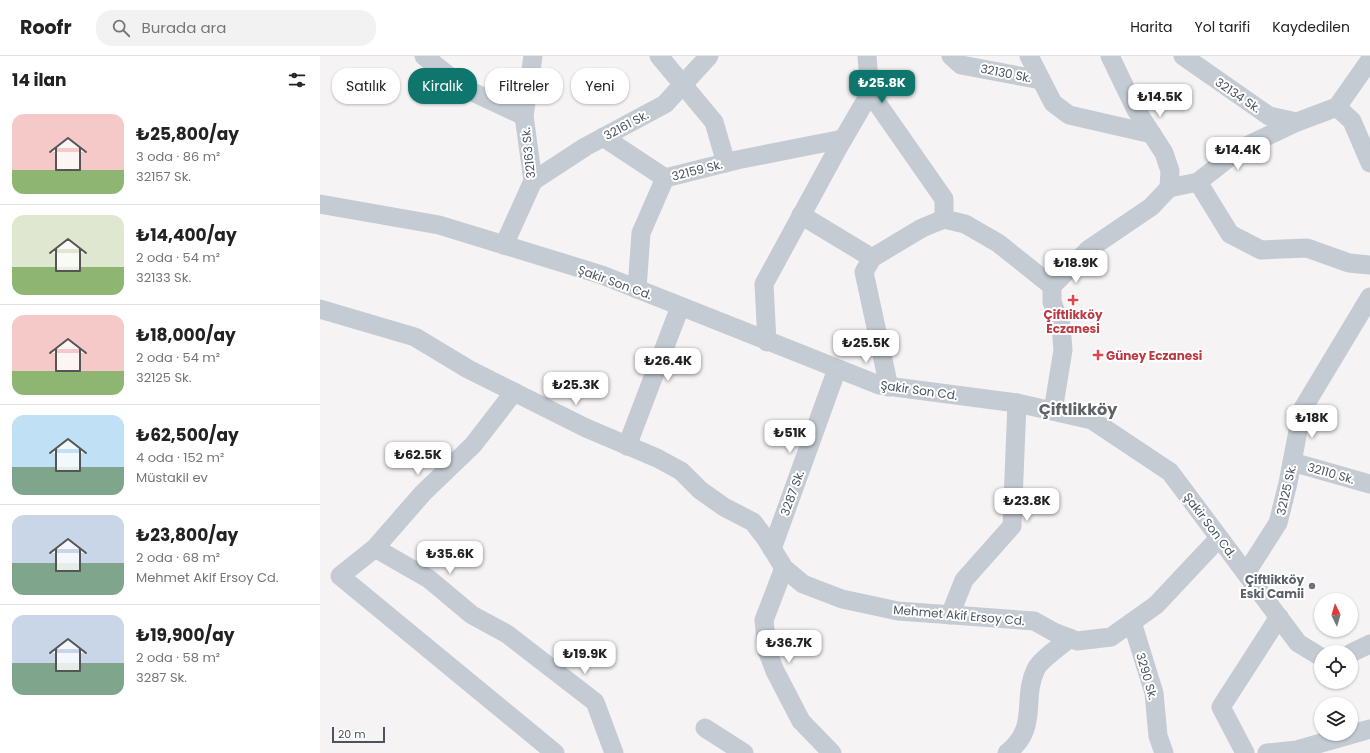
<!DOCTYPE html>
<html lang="tr">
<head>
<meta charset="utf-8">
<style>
  :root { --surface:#fff; --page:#f2f2f2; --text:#222; --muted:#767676; --line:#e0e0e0; --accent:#0f766e }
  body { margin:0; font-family:Poppins,sans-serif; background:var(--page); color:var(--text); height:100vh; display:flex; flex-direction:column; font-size:15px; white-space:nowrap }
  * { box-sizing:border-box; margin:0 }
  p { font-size:13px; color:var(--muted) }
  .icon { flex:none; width:22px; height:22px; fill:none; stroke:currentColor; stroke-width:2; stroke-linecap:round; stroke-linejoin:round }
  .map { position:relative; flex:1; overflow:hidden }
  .panel { display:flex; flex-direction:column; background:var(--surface); width:320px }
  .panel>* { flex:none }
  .hud { position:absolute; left:12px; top:12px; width:380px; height:36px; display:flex; gap:8px }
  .needle { width:26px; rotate:355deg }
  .controls { position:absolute; left:994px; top:537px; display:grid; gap:8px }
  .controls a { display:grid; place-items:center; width:44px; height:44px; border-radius:50%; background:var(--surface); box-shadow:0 1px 3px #0004; font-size:20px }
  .scale { position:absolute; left:12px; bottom:10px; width:53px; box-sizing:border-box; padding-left:4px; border:2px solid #4b535f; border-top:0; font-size:11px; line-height:14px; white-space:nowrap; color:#4b535f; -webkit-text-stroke:3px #fff; paint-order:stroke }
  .price { position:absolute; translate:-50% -34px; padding:0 9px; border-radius:8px; background:#fff; color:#222; font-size:13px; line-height:26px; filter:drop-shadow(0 1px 2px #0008) }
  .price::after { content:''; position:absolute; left:50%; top:24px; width:12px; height:9px; margin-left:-6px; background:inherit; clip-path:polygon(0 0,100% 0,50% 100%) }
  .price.on { background:var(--accent); color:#fff }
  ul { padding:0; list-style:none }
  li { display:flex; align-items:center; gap:12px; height:100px; padding:0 12px }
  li+li { border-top:1px solid var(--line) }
  li span { display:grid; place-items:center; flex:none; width:112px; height:80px; border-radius:12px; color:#555 }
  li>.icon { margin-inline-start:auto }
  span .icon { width:48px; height:48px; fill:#fffc; stroke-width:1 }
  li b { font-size:17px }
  h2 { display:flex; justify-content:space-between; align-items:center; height:48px; padding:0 12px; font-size:17px }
  .chip { padding:0 14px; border-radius:16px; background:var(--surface); box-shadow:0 1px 3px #0004; font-size:14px; line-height:36px }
  .chip.on { background:var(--accent); color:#fff }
  header { display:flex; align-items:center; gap:24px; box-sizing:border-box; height:56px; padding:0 20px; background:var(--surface); border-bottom:1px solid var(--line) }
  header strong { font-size:19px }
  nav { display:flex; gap:22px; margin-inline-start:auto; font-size:14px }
  .search { width:280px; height:36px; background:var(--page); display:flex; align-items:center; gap:10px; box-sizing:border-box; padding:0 14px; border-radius:16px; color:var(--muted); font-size:15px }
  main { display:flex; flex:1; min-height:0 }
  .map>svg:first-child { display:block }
</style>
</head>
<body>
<header>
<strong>Roofr</strong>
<div class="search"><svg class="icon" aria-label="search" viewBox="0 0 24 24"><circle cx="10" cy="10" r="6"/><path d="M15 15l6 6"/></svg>Burada ara</div>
<nav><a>Harita</a><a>Yol tarifi</a><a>Kaydedilen</a></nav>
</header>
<main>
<section class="panel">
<h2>14 ilan<svg class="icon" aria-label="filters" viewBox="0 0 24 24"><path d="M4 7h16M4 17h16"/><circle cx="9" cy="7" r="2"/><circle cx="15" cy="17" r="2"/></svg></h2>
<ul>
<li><span style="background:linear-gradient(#f6c9c9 70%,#8fb573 0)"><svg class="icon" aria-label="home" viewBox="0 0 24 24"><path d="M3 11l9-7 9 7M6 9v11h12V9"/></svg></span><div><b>₺25,800/ay</b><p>3 oda · 86 m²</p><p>32157 Sk.</p></div></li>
<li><span style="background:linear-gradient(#dfe7d0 65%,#8fb573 0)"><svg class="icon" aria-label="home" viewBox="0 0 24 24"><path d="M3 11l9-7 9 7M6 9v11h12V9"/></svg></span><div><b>₺14,400/ay</b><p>2 oda · 54 m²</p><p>32133 Sk.</p></div></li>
<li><span style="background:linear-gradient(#f6c9c9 70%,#8fb573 0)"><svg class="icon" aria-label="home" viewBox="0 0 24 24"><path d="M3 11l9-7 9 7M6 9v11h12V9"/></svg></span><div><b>₺18,000/ay</b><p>2 oda · 54 m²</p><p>32125 Sk.</p></div></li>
<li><span style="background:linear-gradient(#bfe0f5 65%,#7fa58c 0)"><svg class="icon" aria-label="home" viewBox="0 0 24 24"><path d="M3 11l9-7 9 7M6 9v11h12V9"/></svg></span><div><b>₺62,500/ay</b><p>4 oda · 152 m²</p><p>Müstakil ev</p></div></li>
<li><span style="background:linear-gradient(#c9d6e8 60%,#7fa58c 0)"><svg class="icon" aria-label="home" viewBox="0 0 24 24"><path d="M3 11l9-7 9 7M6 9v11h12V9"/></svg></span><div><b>₺23,800/ay</b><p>2 oda · 68 m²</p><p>Mehmet Akif Ersoy Cd.</p></div></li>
<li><span style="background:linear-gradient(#c9d6e8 60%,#7fa58c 0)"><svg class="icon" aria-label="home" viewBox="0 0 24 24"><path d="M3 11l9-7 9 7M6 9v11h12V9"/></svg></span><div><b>₺19,900/ay</b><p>2 oda · 58 m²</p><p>3287 Sk.</p></div></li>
</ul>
</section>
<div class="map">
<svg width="1050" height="697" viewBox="0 0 1050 697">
  <rect width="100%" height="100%" fill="#f5f3f3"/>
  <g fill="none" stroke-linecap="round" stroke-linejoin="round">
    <g stroke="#c4cbd3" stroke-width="19">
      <path d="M104 0 144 32 204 60"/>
      <path d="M339 0 394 66 406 107"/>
      <path d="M631 0 641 9 721 24"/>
      <path d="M709 0 733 47 749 59 832 78"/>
      <path d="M790 0 815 52 844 97 850 115 849 132"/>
      <path d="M863 0 949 60 977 66"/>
      <path d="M550 37 624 143V163"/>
      <path d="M1017 51 1032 65 1050 107"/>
      <path d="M283 81 345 122"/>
      <path d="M213 125 265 91 345 48 389 0"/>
      <path d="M878 126 910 178 941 194 987 192 1029 207 1050 209"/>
      <path d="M849 132 878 126 920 93 977 66 1017 51 1050 4"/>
      <path d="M0 148 119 169 282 219 559 329 697 347 772 364 850 416 978 587 1001 601"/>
      <path d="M481 159 552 202"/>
      <path d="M184 189 213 125 204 60 213 0"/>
      <path d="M317 233 321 177 345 122 417 104 523 83"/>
      <path d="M0 253 95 281 148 313 266 372 337 402 361 415 380 434 404 451 433 466 446 483 464 512 483 528 522 543 578 555 714 565 734 576 757 585 791 581 836 549 899 482"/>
      <path d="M447 286 444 228 518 92 550 37 547 0"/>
      <path d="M569 331 544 216 552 202 602 172 624 163 645 168 678 187 732 230"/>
      <path d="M194 336 153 389 103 437 55 492 20 520 235 697"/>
      <path d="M733 355 743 294 741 269 732 246V230L769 193 831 151 849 132"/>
      <path d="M307 390 360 251"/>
      <path d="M972 406 1050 428"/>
      <path d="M55 492 109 523 152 559 187 578 275 646 294 697"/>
      <path d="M452 493 517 313"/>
      <path d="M464 512 444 564 447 594 455 615 481 665 512 697"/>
      <path d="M926 517 958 467 968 427 982 354 1050 241"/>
      <path d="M630 559 644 524 692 470 697 347"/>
      <path d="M812 566 834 637 838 680 844 697"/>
      <path d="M1031 597 1050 588"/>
      <path d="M385 672 424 697"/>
      <path d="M687 697C720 671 701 643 716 613 720 604 742 589 750 582"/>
      <path d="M925 697 901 651 959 561"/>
      <path d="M947 697 977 694 1050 673"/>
    </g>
  </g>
  <g fill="#e0444e" stroke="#fff" stroke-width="1.5">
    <path d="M751 238h4v4h4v4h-4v4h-4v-4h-4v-4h4z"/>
    <path d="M776 293h4v4h4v4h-4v4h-4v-4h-4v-4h4z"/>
  </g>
  <circle fill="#6b7280" stroke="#fff" stroke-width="1.5" cx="992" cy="530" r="4"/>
  <g text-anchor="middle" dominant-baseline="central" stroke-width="4" stroke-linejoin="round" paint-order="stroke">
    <g font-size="12" fill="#4b535f" stroke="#fff">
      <text transform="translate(686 17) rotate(11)">32130 Sk.</text>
      <text transform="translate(918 39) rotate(34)">32134 Sk.</text>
      <text transform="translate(306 69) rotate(-28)">32161 Sk.</text>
      <text transform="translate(208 97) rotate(-96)">32163 Sk.</text>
      <text transform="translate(377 114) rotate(-14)">32159 Sk.</text>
      <text transform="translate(295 226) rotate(20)">Şakir Son Cd.</text>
      <text transform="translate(599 334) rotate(8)">Şakir Son Cd.</text>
      <text transform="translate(1011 417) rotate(16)">32110 Sk.</text>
      <text transform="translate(966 434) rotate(-77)">32125 Sk.</text>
      <text transform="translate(472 437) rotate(-70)">3287 Sk.</text>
      <text transform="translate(890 469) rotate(53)">Şakir Son Cd.</text>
      <text transform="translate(639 559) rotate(5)">Mehmet Akif Ersoy Cd.</text>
      <text transform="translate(827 620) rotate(74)">3290 Sk.</text>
    </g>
    <g font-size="12" font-weight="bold" fill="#be3a42" stroke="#fff">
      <text x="753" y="258">Çiftlikköy<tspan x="753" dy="14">Eczanesi</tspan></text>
      <text x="786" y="299" text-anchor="start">Güney Eczanesi</text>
    </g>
    <g font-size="12" font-weight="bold" fill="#5b616d" stroke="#fff" text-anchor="end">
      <text x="984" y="523">Çiftlikköy<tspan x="984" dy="14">Eski Camii</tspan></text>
    </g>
    <g font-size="16" font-weight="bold" fill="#5f6267" stroke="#fff">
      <text x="758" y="353">Çiftlikköy</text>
    </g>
  </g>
</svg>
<div class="controls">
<a><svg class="needle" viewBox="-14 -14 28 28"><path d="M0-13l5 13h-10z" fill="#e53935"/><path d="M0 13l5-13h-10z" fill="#767676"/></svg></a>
<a><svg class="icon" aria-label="locate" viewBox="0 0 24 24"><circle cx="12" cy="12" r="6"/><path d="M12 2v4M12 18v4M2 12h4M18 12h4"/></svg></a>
<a><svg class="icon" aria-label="layers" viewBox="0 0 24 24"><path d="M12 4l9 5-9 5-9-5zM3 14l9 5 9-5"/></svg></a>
</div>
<div class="scale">20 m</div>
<b class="price on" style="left:562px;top:48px">₺25.8K</b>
<b class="price" style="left:840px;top:62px">₺14.5K</b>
<b class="price" style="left:918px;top:115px">₺14.4K</b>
<b class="price" style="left:756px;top:228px">₺18.9K</b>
<b class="price" style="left:546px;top:308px">₺25.5K</b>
<b class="price" style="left:348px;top:326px">₺26.4K</b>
<b class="price" style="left:256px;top:350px">₺25.3K</b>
<b class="price" style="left:992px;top:383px">₺18K</b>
<b class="price" style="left:470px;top:398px">₺51K</b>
<b class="price" style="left:98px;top:420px">₺62.5K</b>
<b class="price" style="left:707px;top:466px">₺23.8K</b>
<b class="price" style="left:130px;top:519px">₺35.6K</b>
<b class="price" style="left:469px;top:608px">₺36.7K</b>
<b class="price" style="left:265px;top:619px">₺19.9K</b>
<div class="hud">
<a class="chip">Satılık</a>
<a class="chip on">Kiralık</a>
<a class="chip">Filtreler</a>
<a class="chip">Yeni</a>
</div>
</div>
</main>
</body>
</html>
